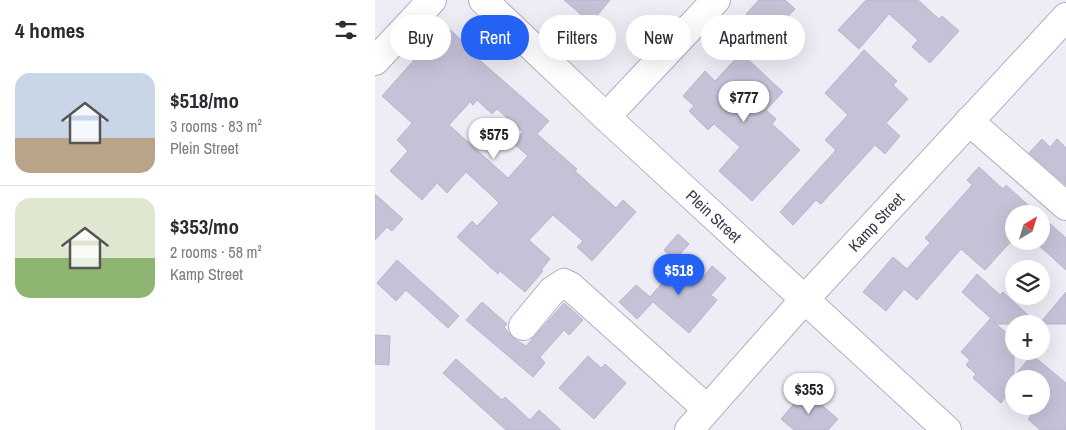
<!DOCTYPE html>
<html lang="en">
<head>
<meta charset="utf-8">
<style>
  :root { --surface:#fff; --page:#f7f7f7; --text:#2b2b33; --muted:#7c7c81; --line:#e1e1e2; --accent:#2362f5 }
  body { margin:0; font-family:"Archivo Narrow",sans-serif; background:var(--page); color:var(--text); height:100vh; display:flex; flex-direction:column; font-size:19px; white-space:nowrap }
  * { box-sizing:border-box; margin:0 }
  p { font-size:16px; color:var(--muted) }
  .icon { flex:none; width:28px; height:28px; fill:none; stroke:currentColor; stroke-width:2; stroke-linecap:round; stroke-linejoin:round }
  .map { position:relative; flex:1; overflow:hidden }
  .sheet { display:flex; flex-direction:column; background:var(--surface); width:375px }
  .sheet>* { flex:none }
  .guide { position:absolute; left:15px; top:15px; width:475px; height:45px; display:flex; gap:10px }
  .needle { width:32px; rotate:38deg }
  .buttons { position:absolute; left:630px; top:205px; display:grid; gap:10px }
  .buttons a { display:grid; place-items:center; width:45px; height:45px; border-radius:50%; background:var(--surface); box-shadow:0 5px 20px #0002; font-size:25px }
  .price { position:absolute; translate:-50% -42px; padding:0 11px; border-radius:18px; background:#fff; color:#222; font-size:16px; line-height:32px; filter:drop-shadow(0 1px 2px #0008) }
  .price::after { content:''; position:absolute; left:50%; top:30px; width:15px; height:11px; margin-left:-8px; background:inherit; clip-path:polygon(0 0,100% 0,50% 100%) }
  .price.on { background:var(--accent); color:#fff }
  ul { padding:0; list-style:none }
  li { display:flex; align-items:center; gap:15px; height:125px; padding:0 15px }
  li+li { border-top:1px solid var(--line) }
  li span { display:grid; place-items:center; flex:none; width:140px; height:100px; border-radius:15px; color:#555 }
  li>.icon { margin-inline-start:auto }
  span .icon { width:60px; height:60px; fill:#fffc; stroke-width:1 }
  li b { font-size:21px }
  h2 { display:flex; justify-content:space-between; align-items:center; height:60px; padding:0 15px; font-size:21px }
  .pill { padding:0 18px; border-radius:22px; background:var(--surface); box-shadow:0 5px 20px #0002; font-size:18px; line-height:45px }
  .pill.on { background:var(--accent); color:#fff }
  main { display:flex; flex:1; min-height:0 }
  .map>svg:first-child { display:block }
</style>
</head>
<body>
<main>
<section class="sheet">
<h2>4 homes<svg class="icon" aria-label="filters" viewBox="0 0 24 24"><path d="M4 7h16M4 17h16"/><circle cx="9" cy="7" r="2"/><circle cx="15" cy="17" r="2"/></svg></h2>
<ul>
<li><span style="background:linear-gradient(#c9d6e8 65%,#b9a48a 0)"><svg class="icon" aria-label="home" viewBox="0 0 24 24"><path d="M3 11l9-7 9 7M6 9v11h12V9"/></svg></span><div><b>$518/mo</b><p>3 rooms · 83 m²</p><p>Plein Street</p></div></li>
<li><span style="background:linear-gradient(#dfe7d0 60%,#8fb573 0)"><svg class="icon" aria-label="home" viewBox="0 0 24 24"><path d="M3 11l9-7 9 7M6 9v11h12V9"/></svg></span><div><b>$353/mo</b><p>2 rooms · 58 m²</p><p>Kamp Street</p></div></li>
</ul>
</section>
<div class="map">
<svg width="691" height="430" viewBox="0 0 691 430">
  <rect width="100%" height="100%" fill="#eeecf5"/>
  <g fill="#c5c1d7" stroke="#b9b4d2" fill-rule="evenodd">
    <path d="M189 0H235L216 23Z"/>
    <path d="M384 0H410L420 9 375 56 357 39 375 18 371 14Z"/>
    <path d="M491 0H543L564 19 567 16 584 31 555 63 537 47 543 40 514 14 484 49 463 30Z"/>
    <path d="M70 25 93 46 91 48 174 121 162 134 202 169 200 171 241 208 248 200 261 212 217 261 202 247 208 241 178 215 154 240 175 259 166 270 168 271 150 292 125 271 123 274 82 237 97 221 102 226 124 203 117 196 91 172 72 193 62 183 47 200 15 171 33 151 22 140 37 123 7 96ZM102 100 117 114 122 109 148 132 138 143 153 156 133 178 74 125 95 102 98 105Z"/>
    <path d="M489 50 522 81 518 85 533 99 511 123 525 136 510 154 500 145 446 204 441 200 418 225 405 212 461 150 450 140 473 115 450 93Z"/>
    <path d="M366 53 408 92 391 110 401 119 397 124 425 150 377 201 344 171 365 147 339 124 333 130 314 111 319 106 308 96 330 71 340 81Z"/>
    <path d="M667 139 675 147 682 139 691 148V185L654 153Z"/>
    <path d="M604 167 628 189 631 185 663 214H639V238L610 270 586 249 542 300 529 289 511 311 488 292 518 257 532 269 555 243 550 238 597 185 592 180Z"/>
    <path d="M0 194 28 219 17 231 12 227 0 240Z"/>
    <path d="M666 216 691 238V270L659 241H666Z"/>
    <path d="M303 234 314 244 300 260 289 250Z"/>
    <path d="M22 260 84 316 73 328 31 290 21 301 2 283Z"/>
    <path d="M306 261 327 279 337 266 351 278 336 295 342 300 314 333 278 302 262 319 244 302 261 285 275 297Z"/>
    <path d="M602 274 625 295 628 292 663 324H622L587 292Z"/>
    <path d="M691 292V324H664Z"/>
    <path d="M107 302 132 324 129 327 138 338 151 346 189 303 208 320 194 335 189 330 165 357 170 363 158 377 91 320Z"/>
    <path d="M615 319 639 339V376L657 355 691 383V430H665L653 419 661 409 657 406H666V379H639V390L637 389 626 403 598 378 601 374 591 365 595 360 586 352Z"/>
    <path d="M0 335 15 336 14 365 0 364Z"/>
    <path d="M213 356 226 368 230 364 251 383 219 419 184 388Z"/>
    <path d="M81 359 127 400 130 397 155 420 164 410 186 430H131L68 373Z"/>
    <path d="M430 391 463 419 453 430H419L406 419Z"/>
  </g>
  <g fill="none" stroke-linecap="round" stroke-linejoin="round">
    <g stroke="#b2aec1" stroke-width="30">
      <g id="minor">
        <path d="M108 0 231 117 572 430"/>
        <path d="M0 61 57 0"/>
        <path d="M231 117 341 0"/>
        <path d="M594 121 691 206"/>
        <path d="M148 326 177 291 189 283 195 286 332 409"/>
        <path d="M314 430 429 300 691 17"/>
      </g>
    </g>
    <use href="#minor" stroke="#fff" stroke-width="28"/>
  </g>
  <g text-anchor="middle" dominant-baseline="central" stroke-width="5" stroke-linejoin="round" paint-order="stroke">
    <g font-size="16" fill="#3c394a" stroke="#fff">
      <text transform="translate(339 216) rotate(43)">Plein Street</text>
      <text transform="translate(501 222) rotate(-47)">Kamp Street</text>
    </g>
  </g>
</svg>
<div class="buttons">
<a><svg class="needle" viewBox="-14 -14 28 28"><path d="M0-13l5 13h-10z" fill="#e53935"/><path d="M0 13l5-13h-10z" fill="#7c7c81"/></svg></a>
<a><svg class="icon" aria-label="layers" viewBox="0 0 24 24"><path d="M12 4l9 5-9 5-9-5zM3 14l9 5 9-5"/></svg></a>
<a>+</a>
<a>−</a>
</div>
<b class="price" style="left:369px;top:123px">$777</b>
<b class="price" style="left:119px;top:160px">$575</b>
<b class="price on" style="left:304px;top:296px">$518</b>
<b class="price" style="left:434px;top:415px">$353</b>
<div class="guide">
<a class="pill">Buy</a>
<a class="pill on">Rent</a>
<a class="pill">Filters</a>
<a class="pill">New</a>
<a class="pill">Apartment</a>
</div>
</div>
</main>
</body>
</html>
